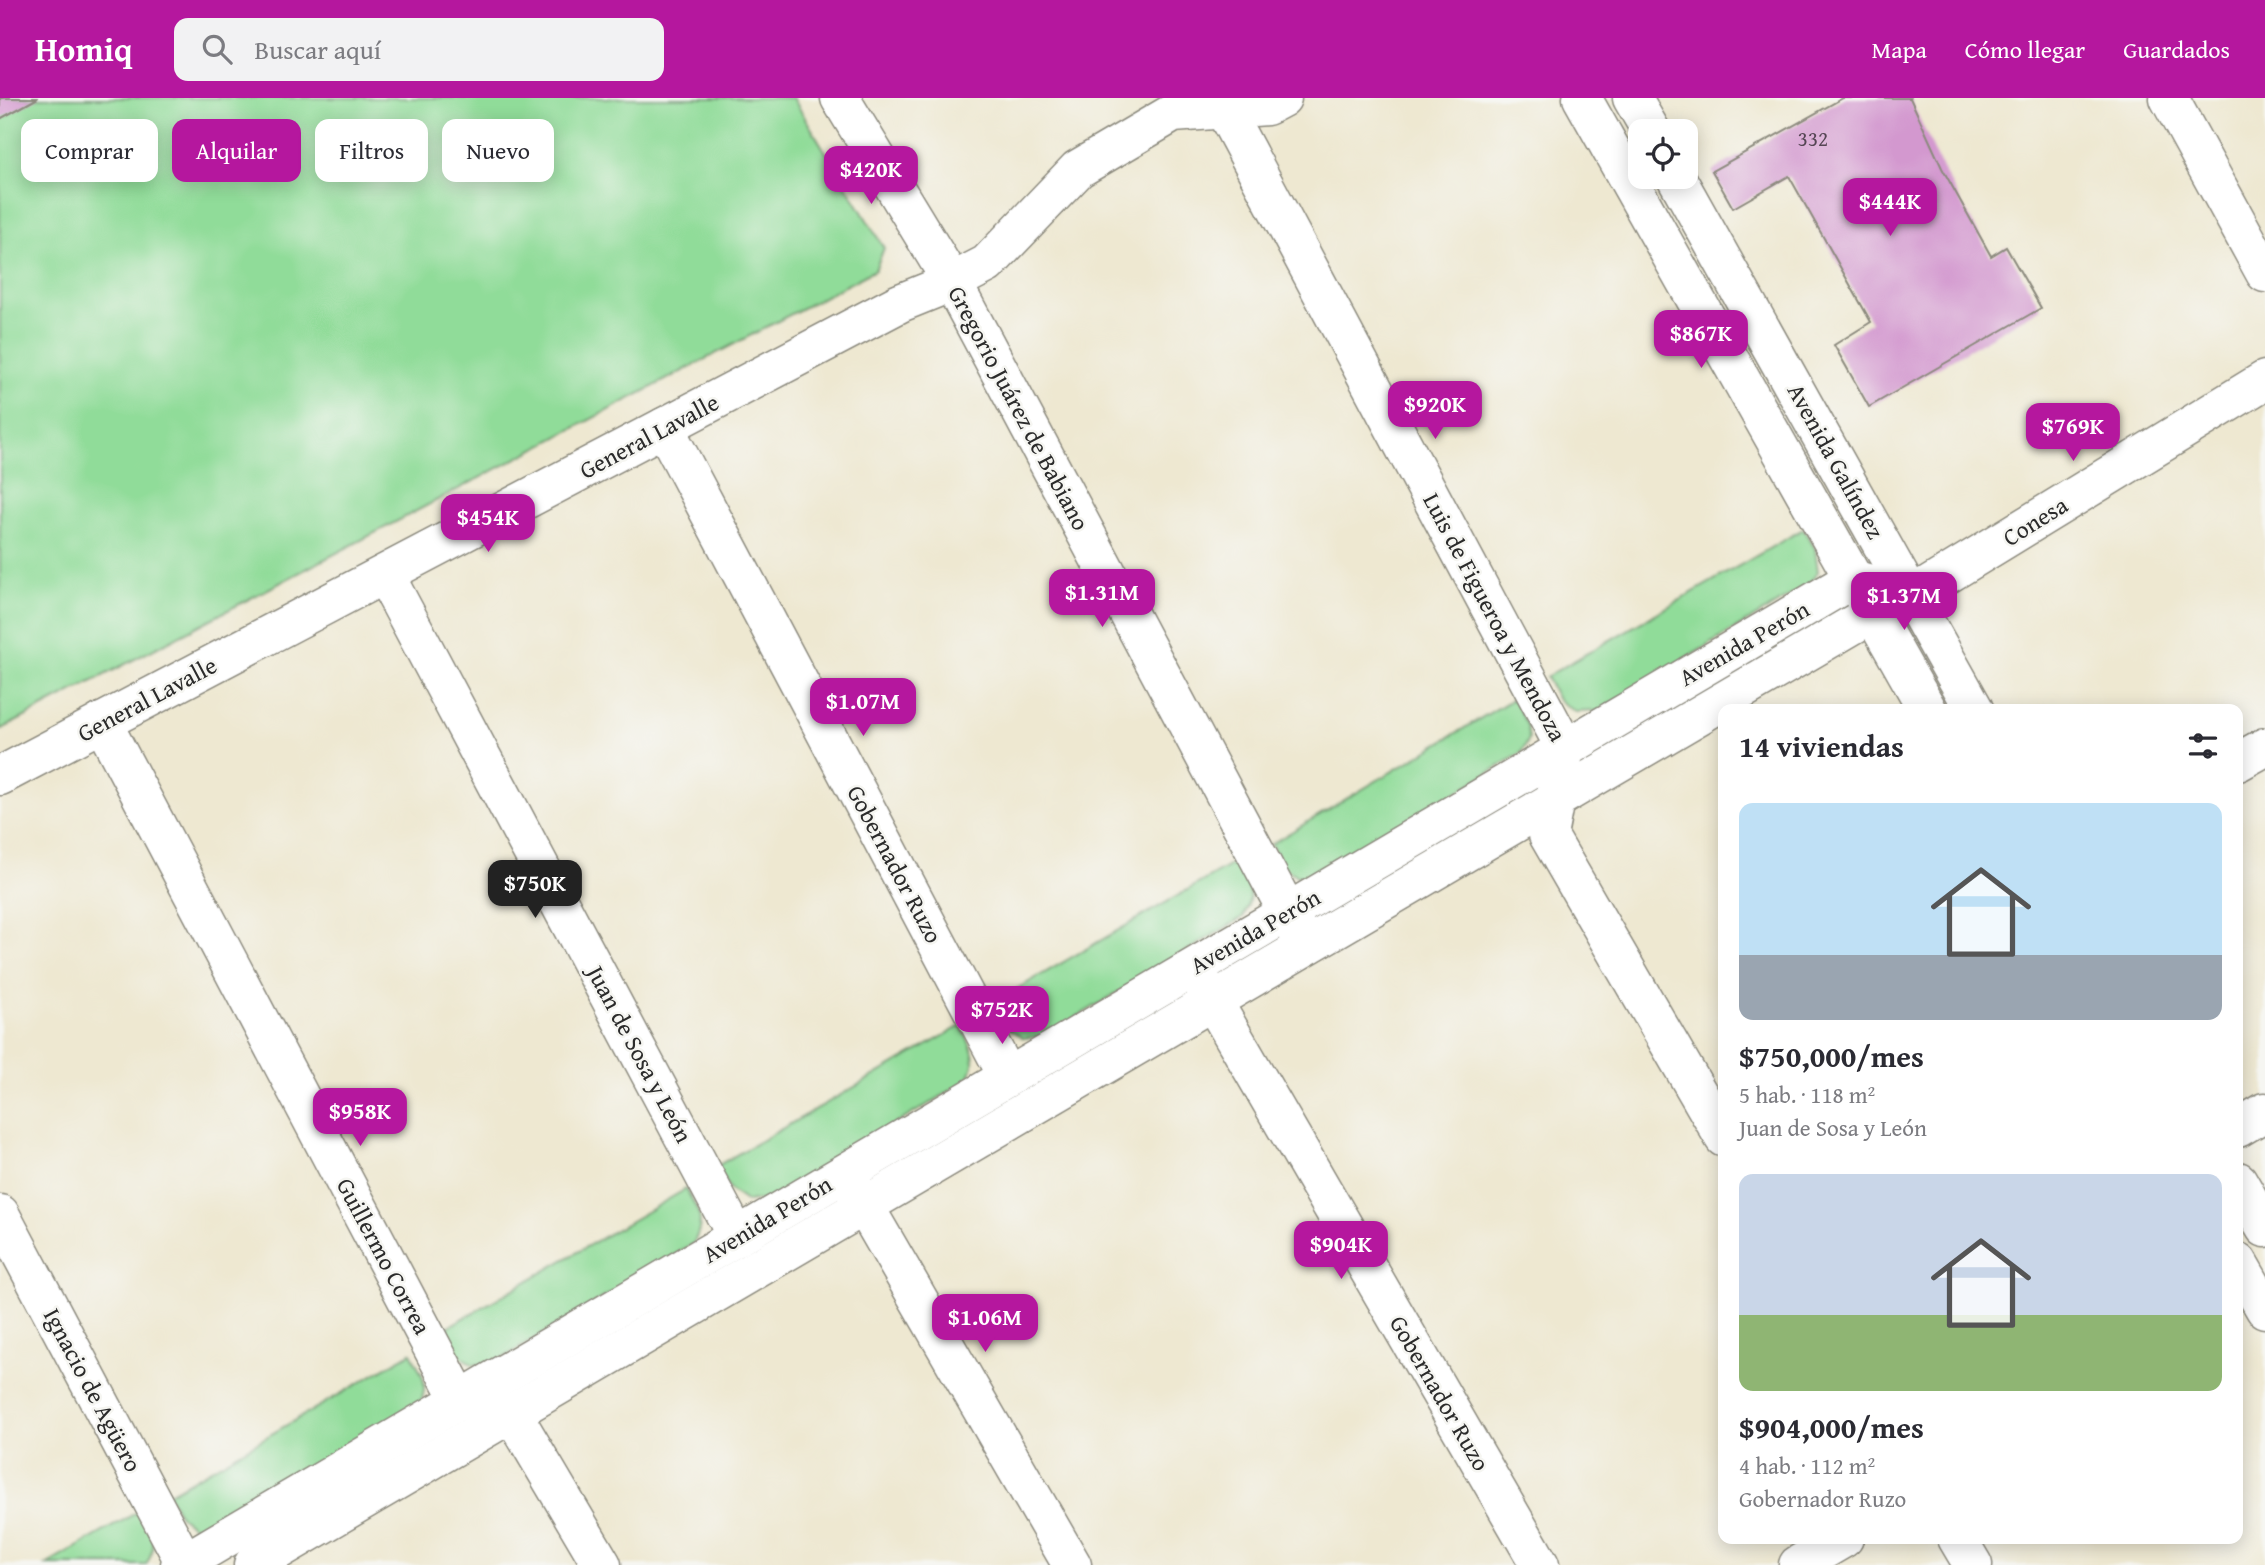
<!DOCTYPE html>
<html lang="es">
<head>
<meta charset="utf-8">
<style>
  :root { --surface:#fff; --page:#f2f2f3; --text:#2b2b33; --muted:#7c7c81; --accent:#b5179e }
  body { margin:0; font-family:"Gentium Book Plus",serif; background:var(--page); color:var(--text); height:100vh; display:flex; flex-direction:column; font-size:26px; white-space:nowrap }
  * { box-sizing:border-box; margin:0 }
  p { font-size:23px; color:var(--muted) }
  .icon { flex:none; width:38px; height:38px; fill:none; stroke:currentColor; stroke-width:2; stroke-linecap:round; stroke-linejoin:round }
  .map { position:relative; flex:1; overflow:hidden }
  .sheet { position:absolute; left:1718px; top:606px; width:525px; height:840px; display:flex; flex-direction:column; background:var(--surface); border-radius:14px; box-shadow:0 4px 18px #0003 }
  .sheet>* { flex:none }
  .hud { position:absolute; left:21px; top:21px; width:665px; height:63px; display:flex; gap:14px }
  .tools { position:absolute; left:1628px; top:21px; display:grid; gap:14px }
  .tools a { display:grid; place-items:center; width:70px; height:70px; border-radius:14px; background:var(--surface); box-shadow:0 4px 18px #0003; font-size:35px }
  .price { position:absolute; translate:-50% -60px; padding:0 16px; border-radius:14px; background:var(--accent); color:#fff; font-size:23px; line-height:46px; filter:drop-shadow(0 2px 4px #0008) }
  .price::after { content:''; position:absolute; left:50%; top:42px; width:21px; height:16px; margin-left:-10px; background:inherit; clip-path:polygon(0 0,100% 0,50% 100%) }
  .price.active { background:#222; color:#fff }
  ul { padding:0; list-style:none }
  li { display:grid; align-content:center; gap:14px; height:371px; padding:0 21px }
  li span { display:grid; place-items:center; height:217px; border-radius:14px; color:#555 }
  li>.icon { margin-inline-start:auto }
  span .icon { width:126px; height:126px; fill:#fffc; stroke-width:1 }
  li b { font-size:30px }
  h2 { display:flex; justify-content:space-between; align-items:center; height:84px; padding:0 21px; font-size:30px }
  .tag { padding:0 24px; border-radius:14px; background:var(--surface); box-shadow:0 4px 18px #0003; font-size:24px; line-height:63px }
  .tag.active { background:var(--accent); color:#fff }
  header { display:flex; align-items:center; gap:42px; box-sizing:border-box; height:98px; padding:0 35px; background:var(--accent); color:#fff }
  header strong { font-size:33px }
  nav { display:flex; gap:38px; margin-inline-start:auto; font-size:24px }
  .search { width:490px; height:63px; background:var(--page); display:flex; align-items:center; gap:18px; box-sizing:border-box; padding:0 24px; border-radius:14px; color:var(--muted); font-size:26px }
  .map>svg:first-child { display:block }
</style>
</head>
<body>
<header>
<strong>Homiq</strong>
<div class="search"><svg class="icon" aria-label="search" viewBox="0 0 24 24"><circle cx="10" cy="10" r="6"/><path d="M15 15l6 6"/></svg>Buscar aquí</div>
<nav><a>Mapa</a><a>Cómo llegar</a><a>Guardados</a></nav>
</header>
<div class="map">
<svg width="2265" height="1467" viewBox="0 0 2265 1467">
  <rect width="100%" height="100%" fill="#f6f6f2"/>
  <filter id="ink" filterUnits="userSpaceOnUse"><feTurbulence type="fractalNoise" baseFrequency=".0143" numOctaves="2"/><feDisplacementMap in="SourceGraphic" scale="14" xChannelSelector="R" yChannelSelector="G"/><feConvolveMatrix kernelMatrix="1 2 1 2 8 2 1 2 1" color-interpolation-filters="sRGB"/></filter>
  <filter id="wash" filterUnits="userSpaceOnUse"><feTurbulence type="fractalNoise" baseFrequency=".00686" numOctaves="4" result="noise"/><feDisplacementMap in="SourceGraphic" scale="28" xChannelSelector="R" yChannelSelector="G"/><feGaussianBlur stdDeviation="1.57" result="paint"/><feColorMatrix in="noise" values="0 0 0 0 0 0 0 0 0 0 0 0 0 0 0 0 0 1.4 0 .05"/><feComposite in="paint" operator="in"/></filter>
  <g filter="url(#wash)">
    <rect width="100%" height="100%" fill="#eee8d1"/>
    <g fill="#90dc99" stroke="#5e8462" stroke-width="2">
      <path d="M0 0H793L884 150 875 172 0 632Z"/>
      <path d="M1803 431 1815 450 1818 474 1807 488 1598 613 1576 614 1558 602 1546 579Z"/>
      <path d="M1513 601 1527 627 1529 641 1521 655 1319 778 1302 781 1283 769 1271 746Z"/>
      <path d="M1236 764C1248 787 1256 795 1243 819L1045 938 1023 940 1005 928 993 905Z"/>
      <path d="M961 928C973 950 979 960 967 983L770 1101 747 1104 730 1092 717 1068Z"/>
      <path d="M686 1091C699 1114 706 1122 693 1146L496 1264 473 1267 455 1254 443 1232Z"/>
      <path d="M411 1255C423 1277 430 1287 418 1310L220 1428 197 1431 180 1418 168 1396Z"/>
      <path d="M141 1412C150 1433 159 1446 146 1467H46Z"/>
    </g>
    <g id="blocks">
      <g fill="#d398cf">
        <path d="M0 0H38L0 21Z"/>
        <path d="M1843 0H1910L1942 70 1991 158 2006 149 2041 210 1869 309 1834 247 1871 224 1789 78 1733 110 1712 73Z"/>
      </g>
    </g>
  </g>
  <g filter="url(#ink)">
    <use href="#blocks" fill-opacity="0" stroke="#8c8a7e" stroke-width="2"/>
    <g fill="none" stroke-linecap="round" stroke-linejoin="round">
      <g stroke="#8c8a7e" stroke-width="41">
        <g id="minor">
          <path d="M840 0 952 184 1303 843"/>
          <path d="M1218 0 1565 650 1548 737 1724 1040"/>
          <path d="M2169 0 2265 175"/>
          <path d="M664 329 1008 979"/>
          <path d="M385 477 737 1139"/>
          <path d="M1912 498 2265 282"/>
          <path d="M102 624 460 1302 512 1315 602 1467"/>
          <path d="M2238 664 2265 649"/>
          <path d="M0 678 900 205 952 184 987 166 1078 71 1173 15 1267 8 1282 0"/>
          <path d="M1196 874 1540 1467"/>
          <path d="M2238 1030 2265 1014"/>
          <path d="M847 1078 1072 1467"/>
          <path d="M0 1116 186 1467"/>
          <path d="M1957 1440 1973 1467"/>
          <path d="M1798 1467 1844 1440"/>
        </g>
      </g>
      <g stroke="#8c8a7e" stroke-width="41">
        <g id="tertiary">
          <path d="M180 1467 1853 481 1912 498"/>
          <path d="M253 1467 1873 515 1903 502"/>
        </g>
      </g>
      <g stroke="#8c8a7e" stroke-width="41">
        <g id="secondary">
          <path d="M1582 0 1927 611"/>
          <path d="M1632 0 1651 33"/>
          <path d="M1676 79 1974 611"/>
          <path d="M2238 1083 2265 1130"/>
          <path d="M2238 1164 2265 1211"/>
        </g>
      </g>
      <use href="#minor" stroke="#fff" stroke-width="38"/>
      <use href="#tertiary" stroke="#fff" stroke-width="38"/>
      <use href="#secondary" stroke="#fff" stroke-width="38"/>
    </g>
  </g>
  <g text-anchor="middle" dominant-baseline="central" stroke-width="5" stroke-linejoin="round" paint-order="stroke">
    <g font-size="21" fill="#554654">
      <text x="1813" y="40">332</text>
    </g>
    <g font-size="24" fill="#2b2b2b" stroke="#f6f6f2">
      <text transform="translate(1019 310) rotate(62)">Gregorio Juárez de Babiano</text>
      <text transform="translate(649 338) rotate(-28)">General Lavalle</text>
      <text transform="translate(1836 363) rotate(61)">Avenida Galíndez</text>
      <text transform="translate(2035 423) rotate(-32)">Conesa</text>
      <text transform="translate(1495 519) rotate(62)">Luis de Figueroa y Mendoza</text>
      <text transform="translate(1744 545) rotate(-30)">Avenida Perón</text>
      <text transform="translate(147 601) rotate(-28)">General Lavalle</text>
      <text transform="translate(895 766) rotate(62)">Gobernador Ruzo</text>
      <text transform="translate(1255 833) rotate(-30)">Avenida Perón</text>
      <text transform="translate(640 956) rotate(62)">Juan de Sosa y León</text>
      <text transform="translate(767 1121) rotate(-31)">Avenida Perón</text>
      <text transform="translate(384 1158) rotate(62)">Guillermo Correa</text>
      <text transform="translate(93 1292) rotate(62)">Ignacio de Agüero</text>
      <text transform="translate(1440 1295) rotate(60)">Gobernador Ruzo</text>
    </g>
  </g>
</svg>
<div class="tools">
<a><svg class="icon" aria-label="locate" viewBox="0 0 24 24"><circle cx="12" cy="12" r="6"/><path d="M12 2v4M12 18v4M2 12h4M18 12h4"/></svg></a>
</div>
<b class="price" style="left:871px;top:108px">$420K</b>
<b class="price" style="left:1890px;top:140px">$444K</b>
<b class="price" style="left:1701px;top:272px">$867K</b>
<b class="price" style="left:1435px;top:343px">$920K</b>
<b class="price" style="left:2073px;top:365px">$769K</b>
<b class="price" style="left:488px;top:456px">$454K</b>
<b class="price" style="left:1102px;top:531px">$1.31M</b>
<b class="price" style="left:1904px;top:534px">$1.37M</b>
<b class="price" style="left:863px;top:640px">$1.07M</b>
<b class="price active" style="left:535px;top:822px">$750K</b>
<b class="price" style="left:1002px;top:948px">$752K</b>
<b class="price" style="left:360px;top:1050px">$958K</b>
<b class="price" style="left:1341px;top:1183px">$904K</b>
<b class="price" style="left:985px;top:1256px">$1.06M</b>
<div class="hud">
<a class="tag">Comprar</a>
<a class="tag active">Alquilar</a>
<a class="tag">Filtros</a>
<a class="tag">Nuevo</a>
</div>
<section class="sheet">
<h2>14 viviendas<svg class="icon" aria-label="filters" viewBox="0 0 24 24"><path d="M4 7h16M4 17h16"/><circle cx="9" cy="7" r="2"/><circle cx="15" cy="17" r="2"/></svg></h2>
<ul>
<li><span style="background:linear-gradient(#bfe0f5 70%,#9aa5b1 0)"><svg class="icon" aria-label="home" viewBox="0 0 24 24"><path d="M3 11l9-7 9 7M6 9v11h12V9"/></svg></span><div><b>$750,000/mes</b><p>5 hab. · 118 m²</p><p>Juan de Sosa y León</p></div></li>
<li><span style="background:linear-gradient(#c9d6e8 65%,#8fb573 0)"><svg class="icon" aria-label="home" viewBox="0 0 24 24"><path d="M3 11l9-7 9 7M6 9v11h12V9"/></svg></span><div><b>$904,000/mes</b><p>4 hab. · 112 m²</p><p>Gobernador Ruzo</p></div></li>
</ul>
</section>
</div>
</body>
</html>
